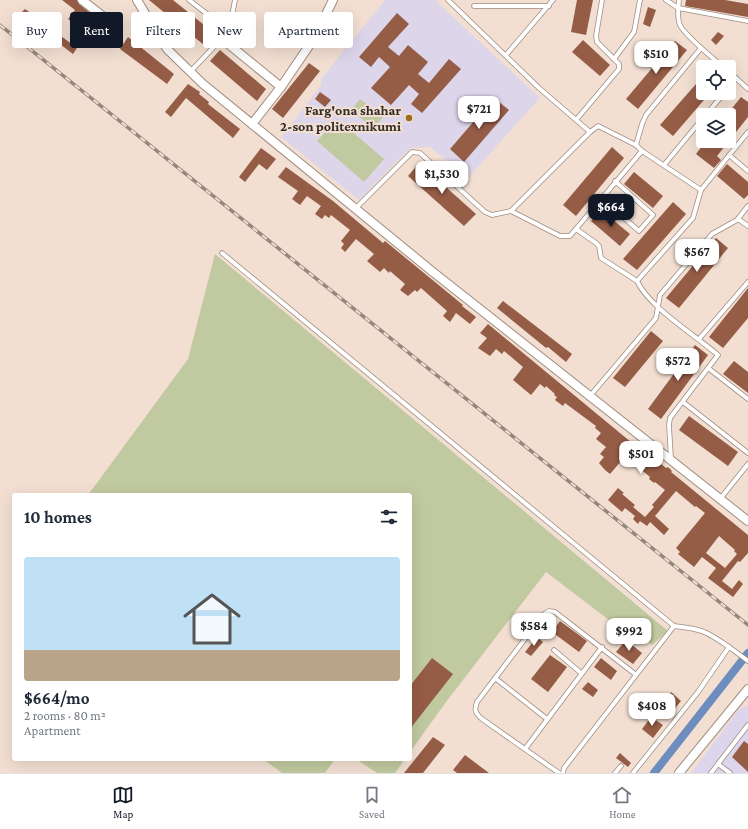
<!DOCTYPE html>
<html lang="en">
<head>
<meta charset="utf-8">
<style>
  :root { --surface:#fff; --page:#f6f6f7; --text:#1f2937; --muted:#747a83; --line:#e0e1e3; --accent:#111827 }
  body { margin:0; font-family:"Crimson Pro",serif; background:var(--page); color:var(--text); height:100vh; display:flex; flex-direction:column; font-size:15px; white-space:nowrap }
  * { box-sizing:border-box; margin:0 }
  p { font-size:13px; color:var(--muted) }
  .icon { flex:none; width:22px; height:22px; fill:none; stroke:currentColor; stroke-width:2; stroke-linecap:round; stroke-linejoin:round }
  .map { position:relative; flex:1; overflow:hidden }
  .details { position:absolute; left:12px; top:493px; width:400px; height:268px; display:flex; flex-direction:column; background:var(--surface); border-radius:4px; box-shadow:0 4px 16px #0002 }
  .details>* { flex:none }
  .top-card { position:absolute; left:12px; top:12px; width:400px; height:36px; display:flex; gap:8px }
  .fabs { position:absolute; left:696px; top:60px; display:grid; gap:8px }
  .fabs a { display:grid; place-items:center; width:40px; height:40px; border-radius:4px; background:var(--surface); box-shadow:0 4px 16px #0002; font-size:20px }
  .price { position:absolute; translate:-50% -34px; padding:0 9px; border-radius:8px; background:#fff; color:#222; font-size:13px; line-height:26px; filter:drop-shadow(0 1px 2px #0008) }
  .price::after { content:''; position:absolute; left:50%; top:24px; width:12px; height:9px; margin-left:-6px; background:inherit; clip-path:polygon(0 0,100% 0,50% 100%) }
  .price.selected { background:var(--accent); color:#fff }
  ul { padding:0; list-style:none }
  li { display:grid; align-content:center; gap:8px; height:212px; padding:0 12px }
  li+li { border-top:1px solid var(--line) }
  li span { display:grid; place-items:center; height:124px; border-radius:4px; color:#555 }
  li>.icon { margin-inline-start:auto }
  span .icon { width:72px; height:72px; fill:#fffc; stroke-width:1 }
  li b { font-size:17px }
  h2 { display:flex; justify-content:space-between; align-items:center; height:48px; padding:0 12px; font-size:17px }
  .pill { padding:0 14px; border-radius:4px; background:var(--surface); box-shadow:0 4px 16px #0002; font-size:14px; line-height:36px }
  .pill.selected { background:var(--accent); color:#fff }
  .dock { display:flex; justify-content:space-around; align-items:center; height:56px; border-top:1px solid var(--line); background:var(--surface); font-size:11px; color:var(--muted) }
  .dock a { display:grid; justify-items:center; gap:2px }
  .dock .selected { color:var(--accent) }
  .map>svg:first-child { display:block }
</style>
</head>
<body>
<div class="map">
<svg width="748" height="773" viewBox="0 0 748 773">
  <rect width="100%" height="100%" fill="#f2dfd2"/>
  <path fill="#dcd5eb" d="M748 706V773H691L740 708Z"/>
  <path fill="#ddd5ea" d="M385 0H435L540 98 468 178 430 147 410 148 359 200 281 137 322 84 321 79Z"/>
  <g fill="#c0c99f">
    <path d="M360 99 383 117 374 129 351 110Z"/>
    <path d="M337 119 384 159 364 182 317 141Z"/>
    <path d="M215 254 668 631 652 645 628 625 622 630 546 572 446 702 410 752V495H88L188 359Z"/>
    <path d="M263 759H335L325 773H282Z"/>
    <path d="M356 759H405L395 773H377Z"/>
  </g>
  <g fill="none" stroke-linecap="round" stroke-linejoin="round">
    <path stroke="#6c8dbd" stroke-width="8" d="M654 773 748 653"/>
  </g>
  <g fill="#955c46" fill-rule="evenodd">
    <path d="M62 0H77L79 4 99 20 85 38 78 33 81 29 68 19 75 10Z"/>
    <path d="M149 0H173L214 33 204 45Z"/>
    <path d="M577 0H593L586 35 571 32Z"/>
    <path d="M686 0H725L748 4V17L685 6Z"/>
    <path d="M648 7 656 10 650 27 643 24Z"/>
    <path d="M25 9 47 25 43 31 20 14Z"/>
    <path d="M397 13 409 24 388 47 399 56 408 45 428 62 418 74 429 83 449 59 461 69 422 113 411 104 419 94 409 85 391 105 371 88 390 67 379 57 371 67 359 57Z"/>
    <path d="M718 32 724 36 716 45 711 40Z"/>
    <path d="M57 33 77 48 73 54 52 38Z"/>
    <path d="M128 37 174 74 167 84 120 49Z"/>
    <path d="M583 40 610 65 600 76 572 52Z"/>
    <path d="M675 41 687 50 638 109 626 99Z"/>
    <path d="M220 50 266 89 257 101 210 61Z"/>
    <path d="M309 63 320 71 283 118 272 109Z"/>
    <path d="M703 76V93H710L673 136 660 125Z"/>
    <path d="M188 84 200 92 199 94 209 102 208 104 240 129 233 138 186 98 171 117 165 112Z"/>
    <path d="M320 92 331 100 325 107 315 99Z"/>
    <path d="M741 97 748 102V117L717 156 721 160 714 168 696 154 706 141H729V112Z"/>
    <path d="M494 98 509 110 464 162 450 149Z"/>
    <path d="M612 147 624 158 576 216 563 205Z"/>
    <path d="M261 148 276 159 267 170 259 164 245 182 239 177Z"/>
    <path d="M419 163 476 214 464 226 408 176Z"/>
    <path d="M727 164 748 182V195L744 199 717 176Z"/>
    <path d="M286 167 333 201 383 243 385 241 463 305 462 306 476 317 470 324 456 313 450 322 443 316 447 311 421 288 417 292 415 290 408 296 400 290 405 284 390 271 389 273 384 268 380 272 367 261 374 254 356 239 345 252 341 248 344 244 341 241 350 230 331 215 329 218 325 215 322 219 315 214 321 206 307 196 300 205 292 199 298 191 278 177Z"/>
    <path d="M634 172 663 196 653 208 624 184Z"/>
    <path d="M673 202 686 214 637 270 623 259Z"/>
    <path d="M601 210 630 234 620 246 591 221Z"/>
    <path d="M716 238 728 248 679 308 666 298Z"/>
    <path d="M748 288V318L723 348 709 337Z"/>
    <path d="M503 301 572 354 566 362 548 347 546 348 497 308Z"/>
    <path d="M488 324 643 452 648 456 649 454 666 468 668 467 672 471 671 472 748 535V553L740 562 738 561 722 581 732 589 739 580 743 584 733 597 708 578 716 568 702 557 694 567 678 554 680 552 676 548 705 513 696 506 695 507 676 491 655 516 669 529 664 535 650 522 647 526 640 521 638 524 633 519 635 516 625 508 622 512 608 500 618 488 624 493 622 494 635 505 633 507 645 517 654 507 652 505 665 490 655 482 654 483 649 479 650 477 633 463 636 460 628 453 610 474 605 470 599 463 604 457 600 454 606 447 596 439 601 433 595 428 596 426 565 403 563 406 555 400 557 397 554 395 555 394 546 386 545 388 540 384 531 395 513 380 523 367 504 351 502 354 496 349 490 356 478 348 487 338 480 333ZM719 536 735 550 734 551 737 554 725 568 706 553Z"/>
    <path d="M651 331 663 341 625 387 613 378Z"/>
    <path d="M695 345 708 355 661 419 648 409Z"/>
    <path d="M734 361 748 372V393L723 374Z"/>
    <path d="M689 416 738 452 728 466 679 430Z"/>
    <path d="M560 621 587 641 579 652 552 632Z"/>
    <path d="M537 637 543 642 531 656 525 652Z"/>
    <path d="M626 640 642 653 633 664 616 652Z"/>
    <path d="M550 655 567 667 548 692 531 679Z"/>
    <path d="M432 658 453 674 410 729V686Z"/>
    <path d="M601 658 617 671 611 680 594 667Z"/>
    <path d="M588 682 598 690 593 697 582 689Z"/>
    <path d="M671 692 681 701 672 712 662 703Z"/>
    <path d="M651 717 663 725 653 738 642 729Z"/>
    <path d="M433 737 445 745 423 773H404Z"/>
    <path d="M744 741 748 744V772L732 757Z"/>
    <path d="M620 753 631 763 628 767 616 758Z"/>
    <path d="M465 755 489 773H457L453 770Z"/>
  </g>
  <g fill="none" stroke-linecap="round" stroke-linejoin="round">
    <g stroke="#9e8d81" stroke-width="5.5">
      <g id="service">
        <path d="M189 0 229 31 190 72"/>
        <path d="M448 0 539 88 590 132 598 126 636 145 642 151 701 190 748 132"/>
        <path d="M602 0 596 36 597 42 614 59 634 32 640 0"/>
        <path d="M666 0 678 8 748 21"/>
        <path d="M679 0C678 8 677 18 680 25 685 36 713 58 723 67"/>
        <path d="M474 6H549"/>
        <path d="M229 31 235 0"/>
        <path d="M506 55 553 0"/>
        <path d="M729 72 748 89"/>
        <path d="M729 87 736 78"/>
        <path d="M706 115 724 93"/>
        <path d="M576 120 619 69V64L614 59"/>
        <path d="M636 145 642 124 646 115 701 48"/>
        <path d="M729 155 748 171"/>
        <path d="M664 165 703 118"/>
        <path d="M601 198 639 231 653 215 615 181"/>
        <path d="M356 208 412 152 420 153 485 212 492 215 511 211 590 132"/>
        <path d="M511 211 560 236H570L642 151"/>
        <path d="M738 219 748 226"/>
        <path d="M576 229 596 243 599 246 601 258 637 281C649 307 695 335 718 355L670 418 669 425 671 459"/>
        <path d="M222 253 674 626"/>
        <path d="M637 281 693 218 701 190"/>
        <path d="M699 339 748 282"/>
        <path d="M708 368 748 399"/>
        <path d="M590 396 656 318 660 295 712 234 737 220 748 206"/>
        <path d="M683 402 748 453"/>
        <path d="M720 499 748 464"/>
        <path d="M554 650 581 673"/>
        <path d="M495 678 547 719"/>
        <path d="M525 749 602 647"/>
        <path d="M718 764 730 773"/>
        <path d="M559 773 482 719C475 713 474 710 477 702L544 614 549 611 555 612 635 674"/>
        <path d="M563 773 564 768 674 626C702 629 706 631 729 647"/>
        <path d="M615 773 621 766"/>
        <path d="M633 773 698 692 729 647 748 661"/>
        <path d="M711 773 748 725"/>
      </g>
    </g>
    <g stroke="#9e8d81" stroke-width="10">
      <g id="minor">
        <path d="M82 0 105 18"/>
        <path d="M137 0 159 37 168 50 203 84 433 272 748 521"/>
        <path d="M221 38 281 87"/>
        <path d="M252 124 281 87 315 37 333 0"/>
        <path d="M679 773 748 689"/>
      </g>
    </g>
    <use href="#service" stroke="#fff" stroke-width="4"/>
    <use href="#minor" stroke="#fff" stroke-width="8"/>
    <g stroke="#94877e" stroke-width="3.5">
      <path id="rail" d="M0 25 748 625"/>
    </g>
    <use href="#rail" stroke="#f2dfd2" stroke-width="2" stroke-dasharray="6" stroke-linecap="butt"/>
  </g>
  <circle fill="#9a6d1d" stroke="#f2dfd2" stroke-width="1.5" cx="409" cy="118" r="4"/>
  <g text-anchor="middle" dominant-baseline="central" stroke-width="4" stroke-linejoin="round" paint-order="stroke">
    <g font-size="14" font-weight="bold" fill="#322b26" stroke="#f2dfd2" text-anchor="end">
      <text x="401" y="110">Farg'ona shahar<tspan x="401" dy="16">2-son politexnikumi</tspan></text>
    </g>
  </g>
</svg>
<div class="fabs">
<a><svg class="icon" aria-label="locate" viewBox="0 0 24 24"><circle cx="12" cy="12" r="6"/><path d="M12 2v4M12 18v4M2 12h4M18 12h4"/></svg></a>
<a><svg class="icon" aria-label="layers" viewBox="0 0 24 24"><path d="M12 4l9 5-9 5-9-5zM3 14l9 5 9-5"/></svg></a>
</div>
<b class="price" style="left:656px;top:75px">$510</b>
<b class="price" style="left:479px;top:130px">$721</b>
<b class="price" style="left:442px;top:195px">$1,530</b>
<b class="price selected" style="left:611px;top:228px">$664</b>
<b class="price" style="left:697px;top:273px">$567</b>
<b class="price" style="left:678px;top:382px">$572</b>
<b class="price" style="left:641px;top:475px">$501</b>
<b class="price" style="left:534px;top:647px">$584</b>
<b class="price" style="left:629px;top:652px">$992</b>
<b class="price" style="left:652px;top:727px">$408</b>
<div class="top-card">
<a class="pill">Buy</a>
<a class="pill selected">Rent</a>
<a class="pill">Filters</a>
<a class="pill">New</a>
<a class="pill">Apartment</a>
</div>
<section class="details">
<h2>10 homes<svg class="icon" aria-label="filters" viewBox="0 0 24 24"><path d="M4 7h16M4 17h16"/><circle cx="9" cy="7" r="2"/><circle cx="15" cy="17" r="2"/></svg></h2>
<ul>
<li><span style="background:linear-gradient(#bfe0f5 75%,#b9a48a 0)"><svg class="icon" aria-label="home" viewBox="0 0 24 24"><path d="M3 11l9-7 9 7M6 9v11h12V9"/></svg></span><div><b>$664/mo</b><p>2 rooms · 80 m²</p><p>Apartment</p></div></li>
</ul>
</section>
</div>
<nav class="dock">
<a class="selected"><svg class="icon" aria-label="map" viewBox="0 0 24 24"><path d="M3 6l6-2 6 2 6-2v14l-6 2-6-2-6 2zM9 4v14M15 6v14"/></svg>Map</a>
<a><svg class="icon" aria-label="saved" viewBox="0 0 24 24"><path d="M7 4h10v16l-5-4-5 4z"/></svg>Saved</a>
<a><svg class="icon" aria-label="home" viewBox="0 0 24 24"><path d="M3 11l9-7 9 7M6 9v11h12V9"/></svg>Home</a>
</nav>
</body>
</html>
